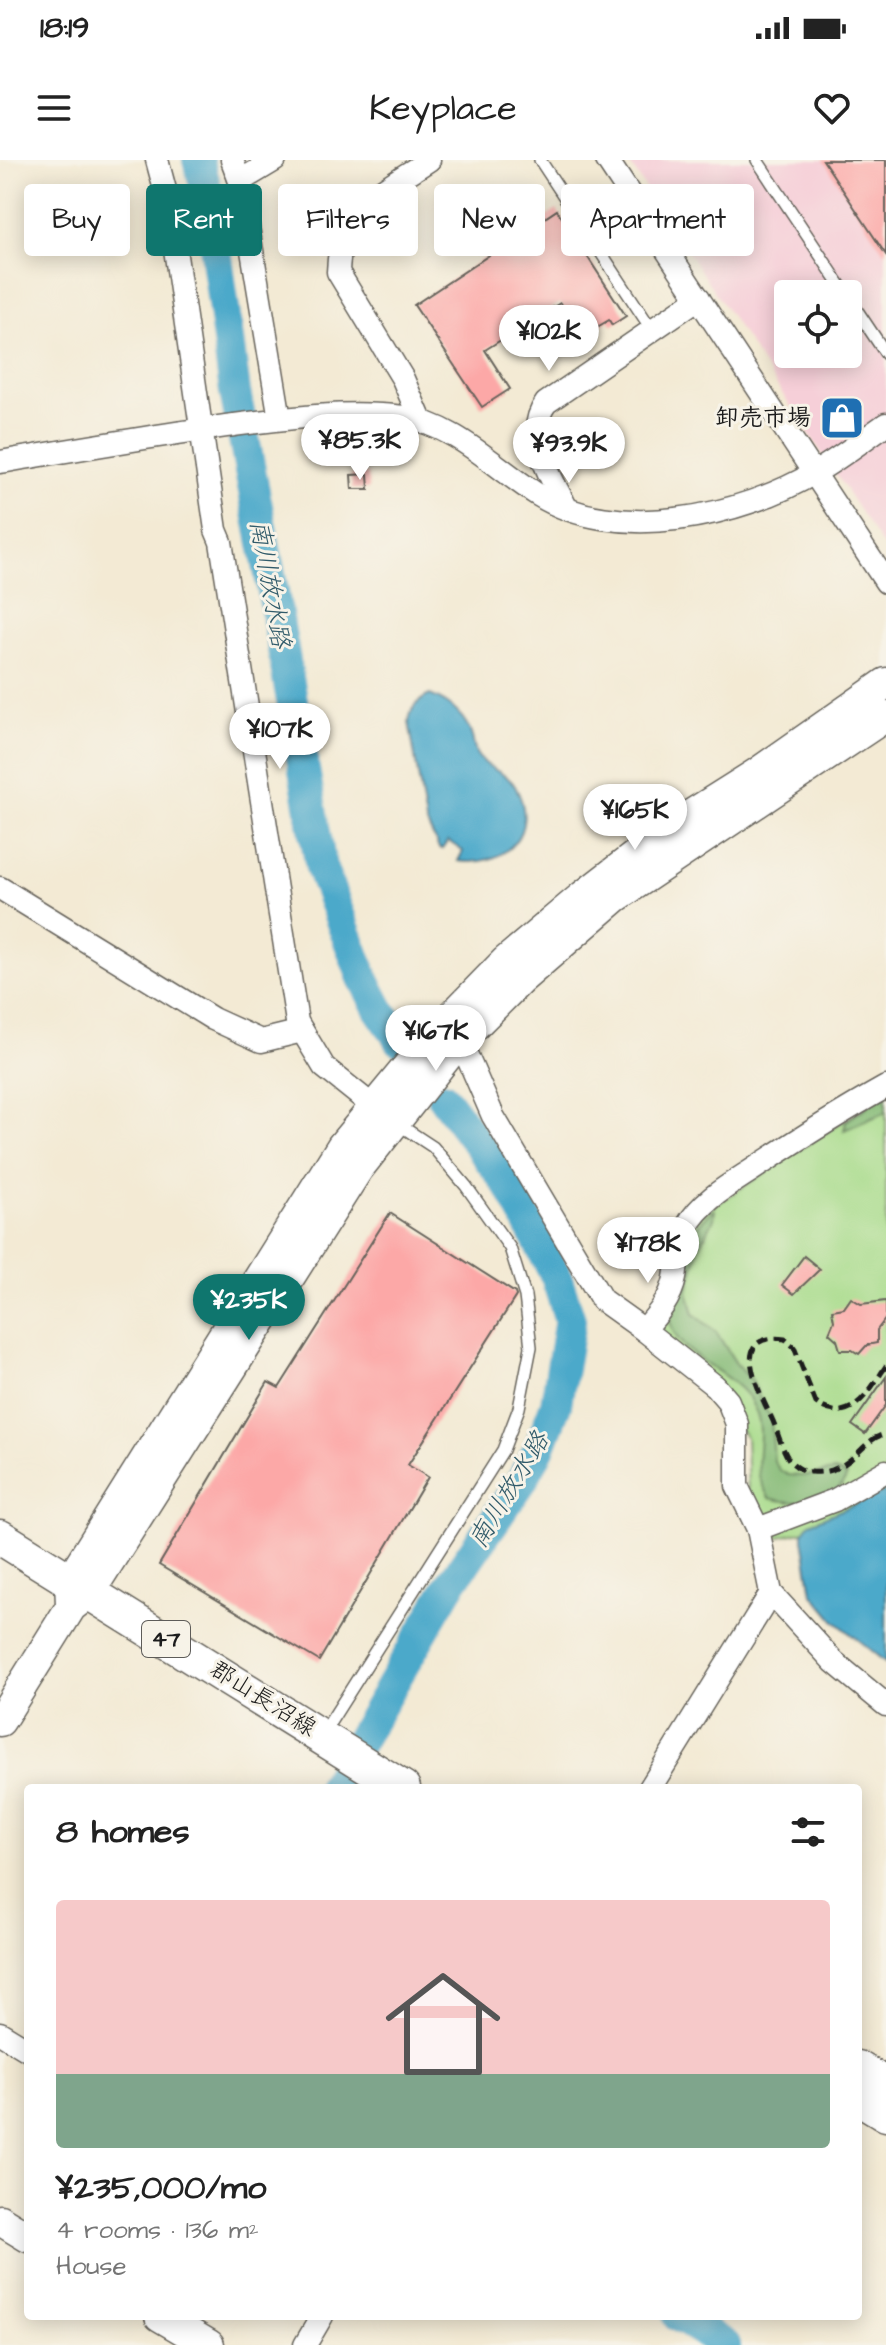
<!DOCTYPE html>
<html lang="en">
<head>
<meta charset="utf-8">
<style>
  :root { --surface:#fff; --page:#f2f2f2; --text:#222; --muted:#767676; --accent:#0f766e }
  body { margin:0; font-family:"Architects Daughter","Klee One",sans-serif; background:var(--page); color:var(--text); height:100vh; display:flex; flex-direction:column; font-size:30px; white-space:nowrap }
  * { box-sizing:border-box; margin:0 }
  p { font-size:26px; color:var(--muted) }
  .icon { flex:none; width:44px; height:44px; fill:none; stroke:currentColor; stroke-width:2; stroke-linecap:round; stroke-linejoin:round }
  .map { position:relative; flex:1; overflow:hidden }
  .side { position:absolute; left:24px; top:1624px; width:838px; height:536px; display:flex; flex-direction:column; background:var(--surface); border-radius:8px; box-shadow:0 4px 20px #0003 }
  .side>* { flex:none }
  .top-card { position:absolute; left:24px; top:24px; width:838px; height:72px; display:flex; gap:16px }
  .fabs { position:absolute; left:774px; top:120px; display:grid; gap:16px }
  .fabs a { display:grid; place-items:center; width:88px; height:88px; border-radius:8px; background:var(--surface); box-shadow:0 4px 20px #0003; font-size:40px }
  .price { position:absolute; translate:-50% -68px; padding:0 18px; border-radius:28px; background:#fff; color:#222; font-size:26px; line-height:52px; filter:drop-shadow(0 2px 4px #0008) }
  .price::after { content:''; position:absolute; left:50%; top:48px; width:24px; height:18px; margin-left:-12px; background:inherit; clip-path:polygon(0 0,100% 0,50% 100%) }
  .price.active { background:var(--accent); color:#fff }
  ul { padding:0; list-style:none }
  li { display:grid; align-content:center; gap:16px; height:424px; padding:0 32px }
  li span { display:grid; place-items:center; height:248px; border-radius:8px; color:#555 }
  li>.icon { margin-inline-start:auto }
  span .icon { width:144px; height:144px; fill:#fffc; stroke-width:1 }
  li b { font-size:34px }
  h2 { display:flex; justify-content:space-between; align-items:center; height:96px; padding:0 32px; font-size:34px }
  .pill { padding:0 28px; border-radius:8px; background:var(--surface); box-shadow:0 4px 20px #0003; font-size:28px; line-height:72px }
  .pill.active { background:var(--accent); color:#fff }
  .status { display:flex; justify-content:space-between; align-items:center; height:56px; padding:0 40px; background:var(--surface); direction:ltr }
  .status svg { height:22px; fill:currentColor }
  header { display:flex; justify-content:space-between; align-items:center; height:104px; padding:0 32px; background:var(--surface); font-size:36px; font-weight:600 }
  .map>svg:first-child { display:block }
</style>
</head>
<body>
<div class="status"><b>18:19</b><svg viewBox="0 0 49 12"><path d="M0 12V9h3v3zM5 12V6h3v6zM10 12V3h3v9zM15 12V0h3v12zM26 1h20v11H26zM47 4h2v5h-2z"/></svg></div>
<header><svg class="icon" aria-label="menu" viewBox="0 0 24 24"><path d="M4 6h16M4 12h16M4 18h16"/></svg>Keyplace<svg class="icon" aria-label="heart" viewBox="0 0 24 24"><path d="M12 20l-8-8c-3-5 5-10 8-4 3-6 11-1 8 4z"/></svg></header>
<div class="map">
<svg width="886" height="2185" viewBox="0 0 886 2185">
  <rect width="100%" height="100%" fill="#f7f3e8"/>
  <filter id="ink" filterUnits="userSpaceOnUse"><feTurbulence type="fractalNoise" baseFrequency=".0125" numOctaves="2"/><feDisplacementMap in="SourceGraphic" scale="16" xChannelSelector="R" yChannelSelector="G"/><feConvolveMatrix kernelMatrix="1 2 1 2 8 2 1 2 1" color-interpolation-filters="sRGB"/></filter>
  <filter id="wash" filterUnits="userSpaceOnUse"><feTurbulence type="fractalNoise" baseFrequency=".006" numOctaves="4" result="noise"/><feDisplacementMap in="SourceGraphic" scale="32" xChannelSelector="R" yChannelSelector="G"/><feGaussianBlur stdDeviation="1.8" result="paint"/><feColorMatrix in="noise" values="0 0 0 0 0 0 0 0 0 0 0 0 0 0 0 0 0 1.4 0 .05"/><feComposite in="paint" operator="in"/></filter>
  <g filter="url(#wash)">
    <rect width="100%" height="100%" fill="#f3ead4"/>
    <path fill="#f6cfd8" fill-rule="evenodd" d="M627 0H886V391L841 322ZM788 134H848V194H788Z"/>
    <path fill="#a8db8b" stroke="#627c54" stroke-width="2" d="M886 933V1351L772 1379 748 1335 746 1277 657 1170 696 1058Z"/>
    <g fill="#86bb77" stroke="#516c4a" stroke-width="2">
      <path d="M886 934V952L844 970 846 961Z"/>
      <path d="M715 1050 714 1059 699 1088 688 1131 694 1154 716 1172 737 1205 752 1220 764 1248 771 1257 774 1302 780 1310 788 1315 802 1316 835 1311 847 1316C834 1347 797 1345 769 1338 766 1331 760 1323 759 1315 755 1289 768 1270 751 1242 734 1211 672 1195 670 1159 678 1129 684 1065 715 1050Z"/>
    </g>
    <g fill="#4ba9ca" stroke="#346273" stroke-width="2">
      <path d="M430 535C449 542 467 557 472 577 474 583 474 589 477 595 486 609 507 612 515 626 541 672 505 708 458 701L463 691 448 681 442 689 439 688 426 662 409 562C410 550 418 540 430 535Z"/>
      <path d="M886 1331V1503L835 1461 812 1433 803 1379V1372L810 1363Z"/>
    </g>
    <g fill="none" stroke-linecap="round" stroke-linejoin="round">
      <g stroke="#4ba9ca" stroke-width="32">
        <path d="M198 0 209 38 235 232 269 409 321 707 363 818 379 849 401 881"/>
        <path d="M332 1628 448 1428 521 1322 539 1289 556 1244 570 1160 556 1116 510 1027 443 937"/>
        <path d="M678 2156 725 2185"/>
      </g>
    </g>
    <g id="blocks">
      <g fill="#fca8a7">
        <path d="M823 0H886V95Z"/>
        <path d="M557 50 626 156 612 165 609 160 582 176 560 143 485 190 510 229 482 247 414 145Z"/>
        <path d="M368 314 369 329H352L351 315Z"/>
        <path d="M390 1053 515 1133 516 1136 408 1305 428 1317 319 1501 159 1405 268 1222 279 1228Z"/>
        <path d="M804 1096 820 1109 794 1134 782 1125Z"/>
        <path d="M851 1138 861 1144 886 1141V1158L877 1170V1183L867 1185 859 1194 852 1190H840L837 1180 829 1173 834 1161 832 1150 844 1148Z"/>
        <path d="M886 1217V1245L865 1274 852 1265Z"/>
      </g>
    </g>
  </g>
  <g filter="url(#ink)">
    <use href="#blocks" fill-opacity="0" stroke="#67645c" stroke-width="2"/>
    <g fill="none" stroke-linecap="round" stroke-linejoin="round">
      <g stroke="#67645c" stroke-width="14">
        <g id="lane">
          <path d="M540 0 652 170"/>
          <path d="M757 0 846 134"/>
          <path d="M848 137 886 194"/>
          <path d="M322 1575 503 1290 519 1248 531 1187 525 1136 510 1088 466 1026 433 987 395 962"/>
        </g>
      </g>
      <g stroke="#67645c" stroke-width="25">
        <g id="street">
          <path d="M157 0 168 41 216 370 221 382 297 862 324 907 374 947"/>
          <path d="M232 0 241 24 280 259"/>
          <path d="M607 0 886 422"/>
          <path d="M240 21 275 0"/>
          <path d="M421 261 403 219 338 112C340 46 380 33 429 0"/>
          <path d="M0 302C78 289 156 275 234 265 288 258 348 250 403 257 456 265 495 308 538 335 616 384 741 357 816 312 840 298 863 280 886 264"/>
          <path d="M567 349C552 318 522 275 546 243L699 138"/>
          <path d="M0 728 213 859 261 881 302 871"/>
          <path d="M460 880 493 956 602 1140 644 1170C657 1155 671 1139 675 1118 679 1097 674 1086 687 1066 703 1038 735 1022 761 1004 802 977 843 951 886 927"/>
          <path d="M644 1170 715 1226 728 1241 737 1264V1326L758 1369 771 1433 834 1502 886 1545"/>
          <path d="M758 1369 835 1340 886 1311"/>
          <path d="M650 1628 771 1433"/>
          <path d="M0 1873 28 1890"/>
          <path d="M305 2185 322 2156"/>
        </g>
      </g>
      <g stroke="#67645c" stroke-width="33">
        <g id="secondary">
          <path d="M71 1445 70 1420 342 986 432 877 506 801 583 736 675 665 756 614 886 523"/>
          <path d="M0 1561 71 1447 89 1433 358 1009 460 880 520 820 616 737 886 556"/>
          <path d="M0 2060 28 2077"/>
          <path d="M160 2156 209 2185"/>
        </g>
      </g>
      <g stroke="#67645c" stroke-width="37">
        <g id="primary">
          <path d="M0 1377 403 1628"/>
          <path d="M858 1908 886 1925"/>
          <path d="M858 1937 886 1954"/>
        </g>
      </g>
      <use href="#lane" stroke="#fff" stroke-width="11"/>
      <use href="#street" stroke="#fff" stroke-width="22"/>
      <use href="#secondary" stroke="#fff" stroke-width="30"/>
      <use href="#primary" stroke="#fff" stroke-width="34"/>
      <path stroke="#1c1c1c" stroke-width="5" stroke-dasharray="12 6" stroke-linecap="butt" d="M886 1206C869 1231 850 1268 816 1243L794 1187 785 1179C725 1171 761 1235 773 1261 778 1273 782 1290 790 1301 796 1307 803 1312 811 1312 854 1315 860 1278 886 1274"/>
    </g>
  </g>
  <defs>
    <g id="shop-square" transform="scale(2.3)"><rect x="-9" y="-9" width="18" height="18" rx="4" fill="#1f6fb2" stroke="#f7f3e8"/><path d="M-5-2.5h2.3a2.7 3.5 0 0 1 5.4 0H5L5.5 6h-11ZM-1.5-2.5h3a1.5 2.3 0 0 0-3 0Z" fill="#fff"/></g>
  </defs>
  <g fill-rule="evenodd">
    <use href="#shop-square" x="842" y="258"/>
  </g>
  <g text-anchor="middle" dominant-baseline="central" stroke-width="6" stroke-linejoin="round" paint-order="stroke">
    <rect fill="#f7f3e8" stroke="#5e5c59" stroke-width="2" x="142" y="1461" width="48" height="36" rx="6"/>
    <g font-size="22" font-weight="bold" fill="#1c1c1c">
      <text x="166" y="1479">47</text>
    </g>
    <g font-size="24" font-weight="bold" fill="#1c1c1c" stroke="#f7f3e8" text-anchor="end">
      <text x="811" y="258">卸売市場</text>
    </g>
    <g font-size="24" fill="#1c1c1c" stroke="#f7f3e8">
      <text transform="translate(263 1539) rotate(32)">郡山長沼線</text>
    </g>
    <g font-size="26" font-style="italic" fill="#315b6a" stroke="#f7f3e8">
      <text transform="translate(270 424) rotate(80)">南川放水路</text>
      <text transform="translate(509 1330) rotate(-59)">南川放水路</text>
    </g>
  </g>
</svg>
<div class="fabs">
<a><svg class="icon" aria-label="locate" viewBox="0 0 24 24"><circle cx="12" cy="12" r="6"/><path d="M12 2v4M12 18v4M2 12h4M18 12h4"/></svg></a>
</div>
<b class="price" style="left:549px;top:213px">¥102K</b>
<b class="price" style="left:360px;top:322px">¥85.3K</b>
<b class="price" style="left:569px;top:325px">¥93.9K</b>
<b class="price" style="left:280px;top:611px">¥107K</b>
<b class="price" style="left:635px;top:692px">¥165K</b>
<b class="price" style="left:436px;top:913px">¥167K</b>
<b class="price" style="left:648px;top:1125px">¥178K</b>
<b class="price active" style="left:249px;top:1182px">¥235K</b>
<div class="top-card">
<a class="pill">Buy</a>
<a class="pill active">Rent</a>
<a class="pill">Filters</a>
<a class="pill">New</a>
<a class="pill">Apartment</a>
</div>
<section class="side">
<h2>8 homes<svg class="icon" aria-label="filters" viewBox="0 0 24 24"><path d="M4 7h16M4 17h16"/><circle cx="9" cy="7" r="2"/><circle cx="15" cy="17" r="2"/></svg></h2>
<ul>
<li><span style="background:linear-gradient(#f6c9c9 70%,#7fa58c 0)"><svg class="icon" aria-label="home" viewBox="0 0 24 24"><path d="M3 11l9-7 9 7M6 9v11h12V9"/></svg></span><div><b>¥235,000/mo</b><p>4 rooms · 136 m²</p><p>House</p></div></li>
</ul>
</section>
</div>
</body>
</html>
